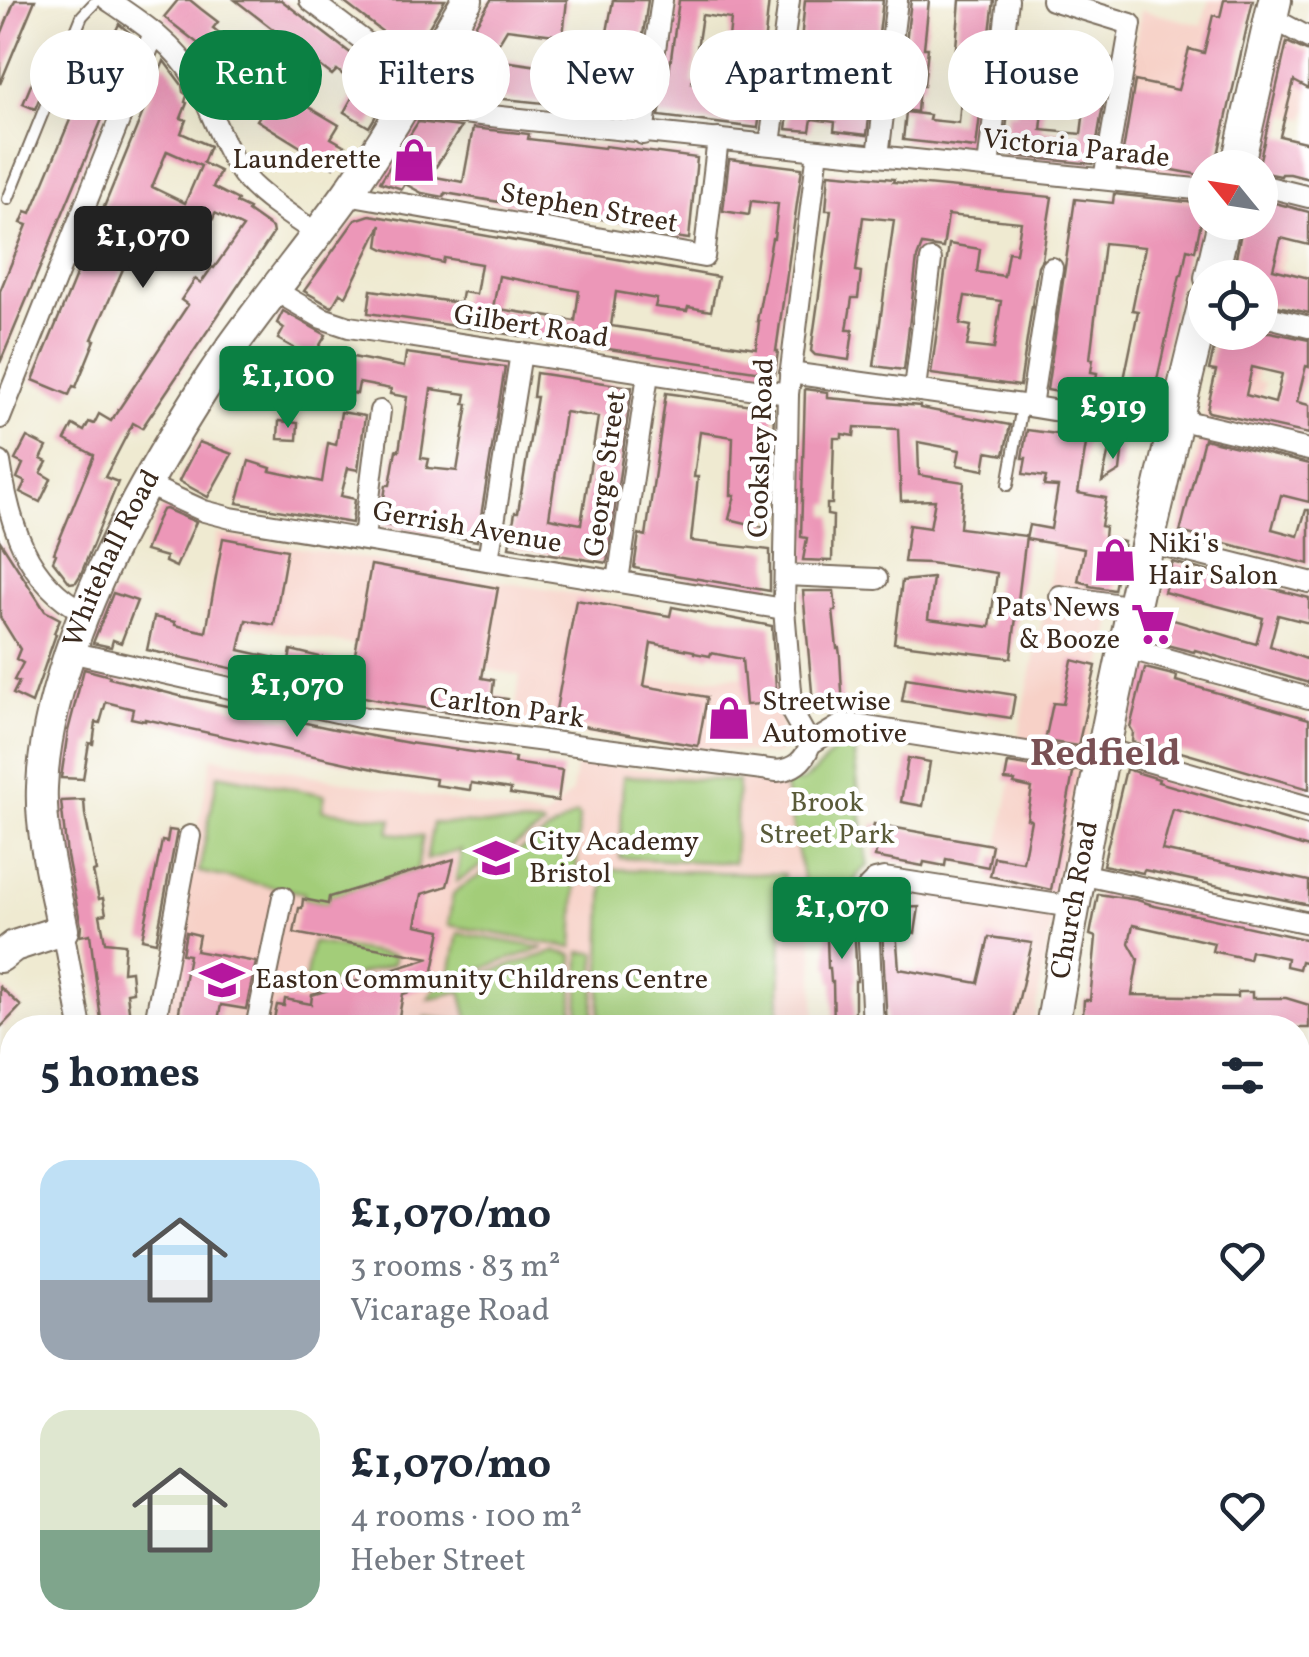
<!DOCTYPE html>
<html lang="en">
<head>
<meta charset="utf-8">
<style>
  :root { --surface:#fff; --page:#f2f2f3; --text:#1f2937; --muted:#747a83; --accent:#0b8043 }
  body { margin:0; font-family:Vollkorn,serif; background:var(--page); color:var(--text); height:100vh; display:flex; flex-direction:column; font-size:38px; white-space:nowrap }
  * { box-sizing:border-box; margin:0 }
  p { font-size:32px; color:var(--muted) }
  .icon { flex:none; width:55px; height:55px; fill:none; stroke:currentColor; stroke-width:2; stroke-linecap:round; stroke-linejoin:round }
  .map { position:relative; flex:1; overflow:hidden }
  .sheet { position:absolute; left:0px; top:1015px; width:1310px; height:642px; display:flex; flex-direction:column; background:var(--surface); border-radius:40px 40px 0 0; box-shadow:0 10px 40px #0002 }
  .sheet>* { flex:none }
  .banner { position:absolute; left:30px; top:30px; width:1250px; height:90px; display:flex; gap:20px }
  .needle { width:65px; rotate:300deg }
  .fabs { position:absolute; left:1188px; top:150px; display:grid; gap:20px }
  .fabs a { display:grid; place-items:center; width:90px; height:90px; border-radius:50%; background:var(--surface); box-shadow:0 10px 40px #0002; font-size:50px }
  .price { position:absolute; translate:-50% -85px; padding:0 22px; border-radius:10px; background:var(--accent); color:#fff; font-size:32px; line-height:65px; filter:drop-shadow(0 2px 5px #0008) }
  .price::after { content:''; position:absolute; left:50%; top:60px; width:30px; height:22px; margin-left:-15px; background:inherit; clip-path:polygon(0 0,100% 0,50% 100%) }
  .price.selected { background:#222; color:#fff }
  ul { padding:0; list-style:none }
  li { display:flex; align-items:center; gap:30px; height:250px; padding:0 40px }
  li span { display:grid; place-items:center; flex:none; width:280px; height:200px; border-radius:30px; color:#555 }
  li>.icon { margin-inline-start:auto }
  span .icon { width:120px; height:120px; fill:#fffc; stroke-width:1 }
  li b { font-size:42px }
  h2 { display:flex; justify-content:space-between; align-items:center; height:120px; padding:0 40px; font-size:42px }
  .pill { padding:0 35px; border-radius:45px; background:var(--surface); box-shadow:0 10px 40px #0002; font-size:35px; line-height:90px }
  .pill.selected { background:var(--accent); color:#fff }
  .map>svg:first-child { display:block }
</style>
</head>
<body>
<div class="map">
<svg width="1309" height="1657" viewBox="0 0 1309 1657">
  <rect width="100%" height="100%" fill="#fff"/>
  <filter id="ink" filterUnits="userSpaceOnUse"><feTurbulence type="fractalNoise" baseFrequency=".01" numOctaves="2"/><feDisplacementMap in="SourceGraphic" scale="20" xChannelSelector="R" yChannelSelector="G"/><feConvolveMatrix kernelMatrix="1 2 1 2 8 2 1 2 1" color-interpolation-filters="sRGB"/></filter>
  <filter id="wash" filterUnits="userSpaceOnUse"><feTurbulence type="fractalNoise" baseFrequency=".0048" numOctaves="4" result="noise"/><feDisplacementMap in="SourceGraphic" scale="40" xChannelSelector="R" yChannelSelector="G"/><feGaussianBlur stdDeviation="2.25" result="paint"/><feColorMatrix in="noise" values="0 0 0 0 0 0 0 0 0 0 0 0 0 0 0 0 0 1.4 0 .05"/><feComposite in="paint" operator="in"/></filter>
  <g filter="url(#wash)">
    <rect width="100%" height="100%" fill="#efead1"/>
    <g fill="#f7d1c7">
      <path d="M1209 0H1253L1216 167 1205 168V216L1196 252 1165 245 1175 181 1113 171 1141 10 1202 25Z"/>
      <path d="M1281 35 1309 50V106L1305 119 1285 114 1274 158 1276 175 1271 200 1297 207 1272 306 1256 380 1265 383 1253 426 1252 450 1241 497H1236L1225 545 1179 532 1214 371 1207 368 1215 333 1260 332V278L1227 277 1239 223 1260 222V168L1251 167Z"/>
      <path d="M1084 533 1128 541 1054 898 992 885 1028 686 1047 601 1053 556 1049 543 1082 548Z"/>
      <path d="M217 534 658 608 647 680H686L776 674 784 742 782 751 774 755 635 741 514 725 520 675 204 618Z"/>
      <path d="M212 757 545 818 572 792 576 766 600 765 784 783 807 897 813 951 816 1027 161 1028Z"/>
      <path d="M923 892 1053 914 1033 1027H925L914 951Z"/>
      <path d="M1298 1140 1309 1142V1242L1298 1243Z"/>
      <path d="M268 1645H514L527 1657H271Z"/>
      <path d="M625 1645H794L785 1657H638Z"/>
    </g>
    <path fill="#d2bfc0" d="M0 1453 12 1455V1645H193L197 1657H0Z"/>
    <g fill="#a3cd79" stroke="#6f7c4c" stroke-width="2.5">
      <path d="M852 739 868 866C857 872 854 880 853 892L807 897 784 783 802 782 816 771 839 745Z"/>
      <path d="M218 774 325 795 322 810 392 819 389 833 423 836 417 870 330 897 328 904 303 899 304 893 199 872Z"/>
      <path d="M623 776 738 781 734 863 620 858Z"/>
      <path d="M576 814 579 817 573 948 448 925 453 894 457 890Z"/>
      <path d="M433 823 541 825 544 827 456 882 461 850 426 860Z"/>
      <path d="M604 869 784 874 779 1027H599Z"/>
      <path d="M458 933 544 948 449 979Z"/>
      <path d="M312 942 395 956 393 964 303 992Z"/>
      <path d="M556 951 573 955V1027L446 1028 424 1023 425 1017 469 1023 461 991 428 999 434 989Z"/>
      <path d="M580 952 596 953 593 1027H578Z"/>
    </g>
    <g id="blocks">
      <g fill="#ec97b8" fill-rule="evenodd">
        <path d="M15 0H35L0 84V37Z"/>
        <path d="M178 0H190L201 9 218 22 213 28 232 43 260 32 274 68 262 73 303 98 300 102 339 125 331 138 345 146 333 167 257 120 274 93 233 110 209 52 164 17Z"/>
        <path d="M235 0H281L370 68 372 64 396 83 369 127 344 112 358 87 337 70 332 75Z"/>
        <path d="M341 0H445L410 59 385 40 388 36Z"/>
        <path d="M491 0H567L563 36 507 29 489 59 610 76 613 49 608 48 611 33 607 32 613 0H648L632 112 474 96 472 101 436 97 435 92 445 74Z"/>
        <path d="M679 0H769L759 90H763L758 128 659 116 665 80H668ZM702 15 731 19 724 86 692 83Z"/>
        <path d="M805 0H883L867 135 834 131 835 122 812 119 810 131 786 129 791 92 796 93Z"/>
        <path d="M911 0H929L924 48H928L924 86H919L917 112 898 109Z"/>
        <path d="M960 0H994L976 148 903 140 906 112 930 115 929 120 959 123 962 84 953 83Z"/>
        <path d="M1224 0H1253L1215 168H1205V176L1126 161 1122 157 1135 81 1178 90 1189 49 1204 53 1213 15 1220 17Z"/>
        <path d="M119 24 136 38 0 363V291L27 225 21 223 26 211 31 213 106 34 113 37Z"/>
        <path d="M1287 42 1309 52V89L1294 81 1280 136 1309 143V179L1290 174H1282L1281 176 1260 172V168H1258Z"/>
        <path d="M1032 48 1111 58 1093 164 1003 155 1008 112 1016 113 1019 90 1024 91ZM1047 73 1088 78 1081 134 1041 130Z"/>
        <path d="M164 61 182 85 183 92 187 95 185 102 187 103 181 118 186 120 181 133 210 146 203 163 220 171 213 187 238 200 236 203 249 209 248 211 272 228 273 234 142 428 133 423 105 477 118 482 81 574 76 582 70 583 53 561 56 554 54 553 94 455 65 440 73 425 84 431 89 422 94 424 99 414 111 421 188 305 181 300 195 279 201 283 212 267 214 268 243 227 215 213 213 219 199 212 180 252 134 231 120 268 123 269 95 332 92 339 95 340 76 387 73 386 69 395 33 380ZM167 151 201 166 185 203 152 187Z"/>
        <path d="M33 80 45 85 35 109 23 104Z"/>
        <path d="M418 122 461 127 430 176 463 182 473 128 529 134 528 139 604 148 605 146 697 158 689 239 674 237V231L662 229 445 193 444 197 422 193 405 184 402 189 380 182Z"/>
        <path d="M729 159 802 168 776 351H778L775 374 368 313 371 290 460 303 462 292 476 294 481 264 444 258 443 263 384 249 378 246 381 225 346 296 340 293 332 307 304 291 355 220 370 215 718 277 711 311 688 307 687 311 655 307 657 299 616 292 611 326 756 348 759 321H757L772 238H774L778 204 751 201 749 215 723 211ZM499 276 579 291 575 321 493 308Z"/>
        <path d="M829 173 894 179 893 182 1052 197 1042 259 1038 266 1020 386 931 374 949 244 980 249 977 272 1004 276 1008 252 1016 253 1021 222 948 215 943 248 922 245 917 258 904 370 874 366 894 220 863 217 856 271 861 272 858 298H852L847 330H853L849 360 815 355 811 351 831 210H826ZM965 296 1001 301 994 349 967 346 971 326 960 324Z"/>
        <path d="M1114 194 1196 203 1201 204 1204 208 1195 251 1187 249 1182 275H1180L1150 412 1128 407 1129 401 1120 399 1138 311 1132 310 1145 247 1104 243 1090 359H1093L1091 372 1097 373 1093 398 1047 390 1075 199 1113 203Z"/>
        <path d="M1260 199 1309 212V245L1281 238 1273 269 1309 278V313L1260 302V278H1232L1243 222H1260Z"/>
        <path d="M283 311 326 335 317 350 404 367 406 353 505 367 477 541 380 524 386 485H390L396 450 399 451 407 397 390 394 391 389 359 383 357 394 332 389 333 385 320 383 324 365 278 339 284 328 277 323ZM431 389 466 394 464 404H468L457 471 427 468 429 459 421 458Z"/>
        <path d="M1218 332H1270L1309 340V367L1306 366 1297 402 1309 405V434L1209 412 1207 410 1216 371 1209 370ZM1252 367 1282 374 1275 403 1246 395Z"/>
        <path d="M536 373 632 387 607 563 509 547 515 512H518L537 397H533ZM565 412 598 417 581 524 549 518Z"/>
        <path d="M805 389 828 392V398L920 406V408L1010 425 1004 455 987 452 984 470 957 465 960 450 918 442 919 475 964 482 960 528 1026 536 1011 658 894 643 902 581 933 578 928 619 990 627 997 573 930 563 904 562 909 525 930 528 935 500 901 501 898 429 855 427 854 436 842 434V438H834L832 504H827V515L833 516 832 561 803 560 807 538 801 537Z"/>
        <path d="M666 393 774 408 773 443H770L767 528 729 519 735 495H731L733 437 700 432 694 477H698L691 541 770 550V591L634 568 639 534 646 536Z"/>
        <path d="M341 412 365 416 358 470 348 468 341 496 355 499 352 523 237 503 249 461 271 468 270 471 322 482 328 443 336 445Z"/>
        <path d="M279 421 298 423 297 440 278 439Z"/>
        <path d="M1027 430 1087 438 1078 493 1106 498 1101 526 1105 527 1104 538 1124 542 1114 590 1089 586V584L1078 581 1084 549 1026 539 1029 525 1051 529 1058 487 1044 486 1046 477 1023 474 1026 458H1022Z"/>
        <path d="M27 437 47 447 41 459 47 462 41 473 51 479 40 502 20 492 25 482 17 478 23 464 15 460Z"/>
        <path d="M1204 439 1309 464V502L1281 495 1272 529 1298 536 1306 510H1309V564L1180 532Z"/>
        <path d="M1111 440 1122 453 1120 471 1102 482Z"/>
        <path d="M199 442 232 454 208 497 179 481Z"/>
        <path d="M166 509 196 522 176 567 165 562 166 557 145 551 157 520 162 510Z"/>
        <path d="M223 538 287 550 274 625 246 620 239 650 289 661 291 650 353 665 371 565 498 588 482 678 494 680 492 697 508 699 505 720 397 704 147 650 154 617 175 622V625L206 632Z"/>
        <path d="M0 541 45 611 60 619 54 633 56 634 32 703 13 694 19 682 14 680 23 663 16 659 20 649 0 617Z"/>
        <path d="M1172 562 1309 598V623L1278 615 1270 646 1309 660V683L1195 650 1194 652 1147 640 1153 614 1256 644 1263 618 1164 592Z"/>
        <path d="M803 591H834L836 611H833L837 648H839L840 656 843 710 814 714Z"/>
        <path d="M113 593 137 601 121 643 113 640 111 647 93 643Z"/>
        <path d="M576 600 670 616 672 607 772 626 777 703 746 705 742 659 711 653 710 656 694 653V651L651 643 644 686 707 697 698 746 554 721Z"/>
        <path d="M1072 660 1096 666 1078 746 1045 741 1053 703 1063 704Z"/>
        <path d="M1145 668 1177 676 1176 681 1309 719V789L1160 746 1159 750 1132 742 1133 732 1130 727Z"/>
        <path d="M84 669 110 676 109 678 180 696 334 729 409 743 515 758 514 763 562 770 558 801 510 794 511 789 471 783 470 790 435 785 436 779 383 771 145 719V721L131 718 133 709 106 702 100 723 96 722 93 744 89 743 83 779 61 778 68 731Z"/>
        <path d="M906 678 1015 695 1011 718 902 701Z"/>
        <path d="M908 758 930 762 923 806 901 802Z"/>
        <path d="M1008 763 1073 773 1051 890 990 876 994 857 1023 862 1031 820 1027 819 1032 788 1014 784 1015 781 1005 780Z"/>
        <path d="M1126 769 1159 779 1158 782 1309 826V848L1173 809 1162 850 1309 881V905L1144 870 1143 873 1103 865Z"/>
        <path d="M84 800 85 814 96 871 93 872 99 899 103 898 106 914 100 915 105 942 125 944 123 972 131 971 133 992 127 993 131 1028H102L90 934 80 936 81 926 67 856 61 801Z"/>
        <path d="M874 824 992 845 988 867 946 859 945 866 924 862 923 866 875 857 878 843 871 842Z"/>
        <path d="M169 830 177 831 156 942 142 939 162 841 167 842Z"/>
        <path d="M454 859 447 886 422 894 416 925 441 930 430 986 403 994 397 1028H272L277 1005 284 1006 285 999 311 1004 312 995 430 958 294 933 299 908H302L303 899 328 904 329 897Z"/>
        <path d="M1098 894 1137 900 1150 904V905L1309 940V963L1301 961 1299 969 1286 966 1287 958 1251 951 1249 959 1212 951 1214 943 1133 925 1129 943 1138 959 1132 995 1238 997V992H1252V998H1286L1309 1005V1028H1279L1264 1023 1126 1020 1083 1015 1084 1000H1090L1096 937 1090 935Z"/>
        <path d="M853 902 857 981H855V1028H834L833 982H831L830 968H828L826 908H830L829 903Z"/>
        <path d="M919 907 915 933 896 930 899 969 978 983 989 937 1032 943 1012 1028H887L881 909Z"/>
        <path d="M186 932 199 935 196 951 256 962 246 1009 221 1005 217 1025 213 1024 212 1028H178L180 1017H178L189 955 182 954Z"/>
        <path d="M0 987 21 1006 0 1028Z"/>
      </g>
    </g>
  </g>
  <g filter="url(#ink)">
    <use href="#blocks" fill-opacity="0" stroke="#7a6d5d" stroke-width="2.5"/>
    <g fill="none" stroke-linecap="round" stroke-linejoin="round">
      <g stroke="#7a6d5d" stroke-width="14">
        <g id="service">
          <path d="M8 199 82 16 97 0"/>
          <path d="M1008 485 1022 406"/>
          <path d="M1298 1062 1309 1058"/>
          <path d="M0 1589 12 1599 6 1622 4 1657"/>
          <path d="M328 1645 331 1657"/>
          <path d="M356 1645 358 1657"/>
          <path d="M383 1645 386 1657"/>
          <path d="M25 1657 26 1645"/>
          <path d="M1073 1657V1645"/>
        </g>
      </g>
      <g stroke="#7a6d5d" stroke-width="24">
        <g id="minor">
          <path d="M108 0C139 21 175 44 194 78 213 111 223 152 248 181 264 199 296 219 316 233"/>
          <path d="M310 0 418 82"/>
          <path d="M1052 0 1131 24 1104 179"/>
          <path d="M1270 17 1309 38"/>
          <path d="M404 107C671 137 938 160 1205 190"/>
          <path d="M643 134 662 0"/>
          <path d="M770 144 789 0"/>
          <path d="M878 156 897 0"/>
          <path d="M988 167 1008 0"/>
          <path d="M1260 185 1309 197"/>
          <path d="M347 194 704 257 718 139"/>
          <path d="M274 290 322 318 349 327 788 394"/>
          <path d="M1260 315 1309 327"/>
          <path d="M790 373 1022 405 1174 430"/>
          <path d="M915 389 931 260"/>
          <path d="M1031 406 1052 268"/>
          <path d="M0 418 154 33"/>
          <path d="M1177 419 1309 450"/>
          <path d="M0 462C9 523 26 582 84 612"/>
          <path d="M145 484 204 511 231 518 784 609"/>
          <path d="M364 538 380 411"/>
          <path d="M1149 542 1309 582"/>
          <path d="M488 560 521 353"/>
          <path d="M785 575 877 579"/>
          <path d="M618 581 648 374"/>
          <path d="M1060 596 1134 607"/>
          <path d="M1126 648 1309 698"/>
          <path d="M70 652 359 717 777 771C794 769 805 761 810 744"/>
          <path d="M810 744 793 714 784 609 788 394 818 150"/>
          <path d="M810 744 843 724 854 725 1102 764"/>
          <path d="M1105 749 1309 807"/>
          <path d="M1080 874 1309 923"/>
          <path d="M63 930 81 1028"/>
          <path d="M154 1028 190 836"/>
          <path d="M256 1028 283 897"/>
          <path d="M873 1028 867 898 868 887 875 880 884 878 1072 907"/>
          <path d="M0 1077 12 1084"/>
          <path d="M1298 1362 1309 1323"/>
          <path d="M0 1399 12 1401"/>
          <path d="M1229 1645 1233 1647"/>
          <path d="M1247 1657 1266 1652 1308 1657"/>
        </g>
      </g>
      <g stroke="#7a6d5d" stroke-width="34">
        <g id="secondary">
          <path id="s1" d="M0 957 14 946 63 930C54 884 40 834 42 787 44 734 59 682 77 632 110 542 159 458 211 377 253 314 303 255 347 194 391 132 428 65 467 0"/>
        </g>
      </g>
      <g stroke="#7a6d5d" stroke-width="36">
        <g id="primary">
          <path d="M1237 168 1275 0"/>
          <path d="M1211 278 1224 222"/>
          <path id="s2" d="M1052 1028C1093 784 1145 542 1205 302"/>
          <path d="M801 1657 809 1645"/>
        </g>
      </g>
      <use href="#service" stroke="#fff" stroke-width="10"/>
      <use href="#minor" stroke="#fff" stroke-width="20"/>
      <use href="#secondary" stroke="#fff" stroke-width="30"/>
      <use href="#primary" stroke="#fff" stroke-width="32"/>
      <g stroke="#3b2a1e" stroke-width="5" stroke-dasharray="15 8" stroke-linecap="butt">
        <path d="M0 1191 12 1199"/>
        <path d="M0 1219 12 1227"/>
        <path d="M543 1645 555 1657"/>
        <path d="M598 1645 610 1657"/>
      </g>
    </g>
  </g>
  <defs>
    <g id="shop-bare" transform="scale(3.45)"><path d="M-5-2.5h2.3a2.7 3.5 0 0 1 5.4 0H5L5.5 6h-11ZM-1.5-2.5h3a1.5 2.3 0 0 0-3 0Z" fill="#b5179e" stroke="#fff" stroke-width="2.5" paint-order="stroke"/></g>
    <g id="supermarket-bare" transform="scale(3.45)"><path d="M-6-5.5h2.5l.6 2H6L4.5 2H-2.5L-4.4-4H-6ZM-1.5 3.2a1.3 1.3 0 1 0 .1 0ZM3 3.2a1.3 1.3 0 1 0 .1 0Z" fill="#b5179e" stroke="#fff" stroke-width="2.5" paint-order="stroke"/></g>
    <g id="school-bare" transform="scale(3.45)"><path d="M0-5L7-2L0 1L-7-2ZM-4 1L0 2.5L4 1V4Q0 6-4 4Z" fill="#b5179e" stroke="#fff" stroke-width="2.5" paint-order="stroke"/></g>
  </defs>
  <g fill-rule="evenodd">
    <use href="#shop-bare" x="414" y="160"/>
    <use href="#shop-bare" x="1115" y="560"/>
    <use href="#supermarket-bare" x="1153" y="624"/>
    <use href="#shop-bare" x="729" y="718"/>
    <use href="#school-bare" x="496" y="858"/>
    <use href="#school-bare" x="222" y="980"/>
  </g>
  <g text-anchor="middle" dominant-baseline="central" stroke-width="9" stroke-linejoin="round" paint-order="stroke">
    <g font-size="28" fill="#3b2a1e" stroke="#fff">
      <text transform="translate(1076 149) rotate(6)">Victoria Parade</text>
      <text transform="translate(589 209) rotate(10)">Stephen Street</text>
      <text transform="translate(531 327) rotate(9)">Gilbert Road</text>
      <text transform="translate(762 448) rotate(-88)">Cooksley Road</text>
      <text transform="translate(606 474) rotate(-82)">George Street</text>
      <text transform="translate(467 528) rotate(10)">Gerrish Avenue</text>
      <text stroke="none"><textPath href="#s1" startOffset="455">Whitehall Road</textPath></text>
      <text transform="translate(507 709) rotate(8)">Carlton Park</text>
      <text stroke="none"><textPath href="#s2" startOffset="130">Church Road</textPath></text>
    </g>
    <g font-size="28" fill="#3b2a1e" stroke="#fff" text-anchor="start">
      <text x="381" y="160" text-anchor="end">Launderette</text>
      <text x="1148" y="544">Niki's<tspan x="1148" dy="32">Hair Salon</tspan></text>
      <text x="1120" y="608" text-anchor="end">Pats News<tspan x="1120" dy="32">&amp; Booze</tspan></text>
      <text x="762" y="702">Streetwise<tspan x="762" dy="32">Automotive</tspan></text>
      <text x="529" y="842">City Academy<tspan x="529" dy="32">Bristol</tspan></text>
      <text x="255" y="980">Easton Community Childrens Centre</text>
    </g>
    <g font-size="28" fill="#5a5b39" stroke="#fff">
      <text x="827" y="803">Brook<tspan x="827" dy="32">Street Park</tspan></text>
    </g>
    <g font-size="38" font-weight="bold" fill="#795054" stroke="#fff">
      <text x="1105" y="755">Redfield</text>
    </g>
  </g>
</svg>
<div class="fabs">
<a><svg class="needle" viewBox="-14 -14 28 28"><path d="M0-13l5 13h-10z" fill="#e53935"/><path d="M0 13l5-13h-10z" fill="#747a83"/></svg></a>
<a><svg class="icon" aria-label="locate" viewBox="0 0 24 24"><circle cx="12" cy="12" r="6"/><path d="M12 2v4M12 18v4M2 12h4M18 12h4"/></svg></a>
</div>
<b class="price selected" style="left:143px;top:291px">£1,070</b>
<b class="price" style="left:288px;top:431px">£1,100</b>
<b class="price" style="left:1113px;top:462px">£919</b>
<b class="price" style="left:297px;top:740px">£1,070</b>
<b class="price" style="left:842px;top:962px">£1,070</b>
<div class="banner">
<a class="pill">Buy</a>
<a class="pill selected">Rent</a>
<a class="pill">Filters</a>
<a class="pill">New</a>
<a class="pill">Apartment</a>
<a class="pill">House</a>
</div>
<section class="sheet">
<h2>5 homes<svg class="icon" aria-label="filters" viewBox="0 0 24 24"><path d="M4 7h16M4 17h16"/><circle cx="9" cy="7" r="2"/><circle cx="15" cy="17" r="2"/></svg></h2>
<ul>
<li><span style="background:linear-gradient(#bfe0f5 60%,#9aa5b1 0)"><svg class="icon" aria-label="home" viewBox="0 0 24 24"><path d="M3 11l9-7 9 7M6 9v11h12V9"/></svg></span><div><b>£1,070/mo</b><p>3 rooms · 83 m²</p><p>Vicarage Road</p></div><svg class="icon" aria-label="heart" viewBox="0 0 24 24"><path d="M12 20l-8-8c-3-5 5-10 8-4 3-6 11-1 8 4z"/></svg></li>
<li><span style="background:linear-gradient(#dfe7d0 60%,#7fa58c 0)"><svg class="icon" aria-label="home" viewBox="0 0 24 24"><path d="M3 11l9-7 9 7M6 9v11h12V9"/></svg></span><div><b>£1,070/mo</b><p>4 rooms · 100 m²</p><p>Heber Street</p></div><svg class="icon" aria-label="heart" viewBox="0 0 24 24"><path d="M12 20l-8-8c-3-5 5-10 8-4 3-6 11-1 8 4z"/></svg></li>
</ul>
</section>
</div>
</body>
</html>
